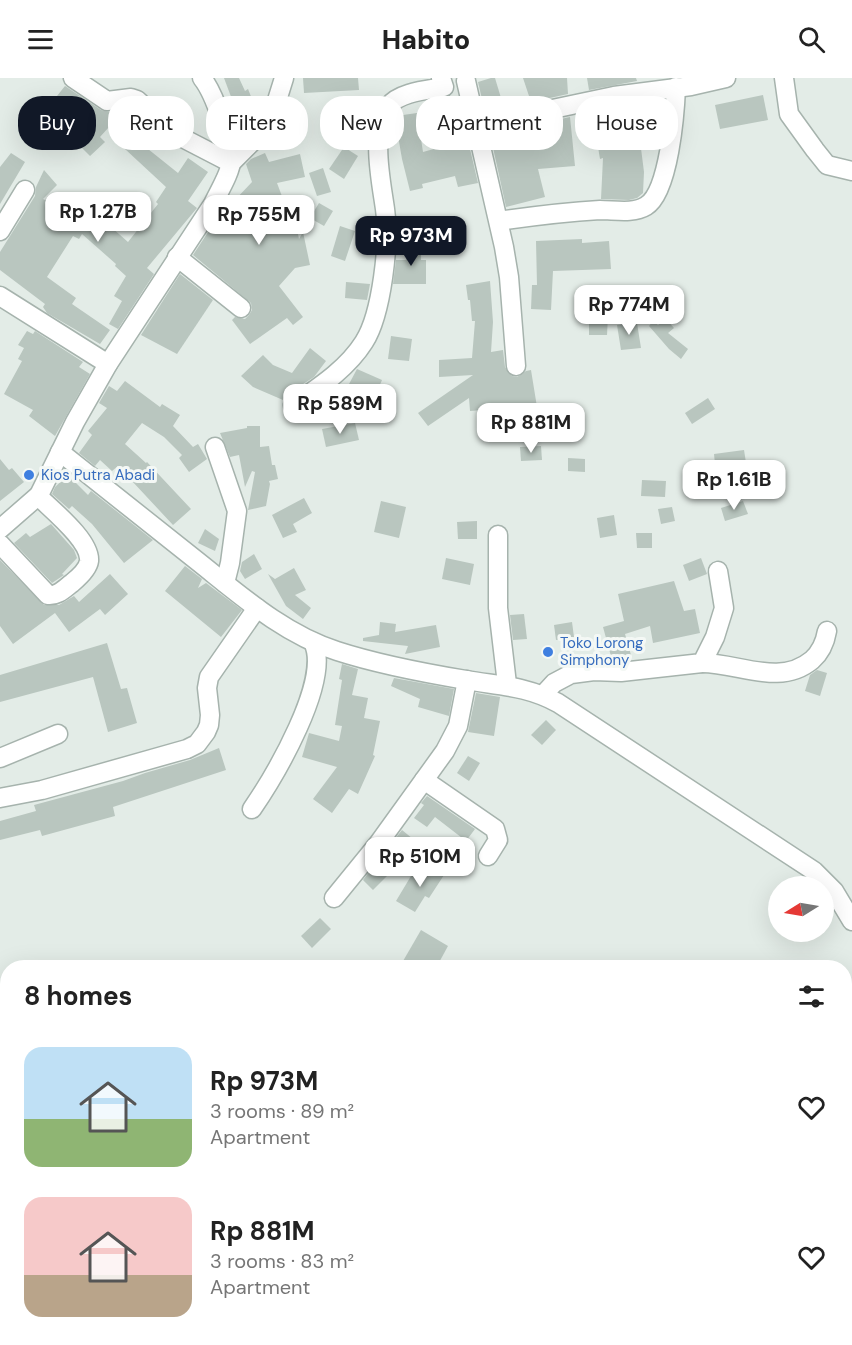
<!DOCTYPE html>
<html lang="en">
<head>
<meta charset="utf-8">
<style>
  :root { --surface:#fff; --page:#f6f6f6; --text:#222; --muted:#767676; --accent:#111827 }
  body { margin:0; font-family:"DM Sans",sans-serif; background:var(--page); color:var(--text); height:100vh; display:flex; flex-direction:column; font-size:22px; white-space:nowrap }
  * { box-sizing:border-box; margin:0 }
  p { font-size:20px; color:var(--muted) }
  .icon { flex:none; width:33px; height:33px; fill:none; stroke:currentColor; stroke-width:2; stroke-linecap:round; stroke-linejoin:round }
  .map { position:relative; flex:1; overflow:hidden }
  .sheet { position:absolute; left:0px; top:882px; width:852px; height:386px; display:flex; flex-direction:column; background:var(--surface); border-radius:24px 24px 0 0; box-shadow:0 6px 24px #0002 }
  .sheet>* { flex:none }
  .hud { position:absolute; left:18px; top:18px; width:816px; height:54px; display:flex; gap:12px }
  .needle { width:39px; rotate:259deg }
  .buttons { position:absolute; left:768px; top:798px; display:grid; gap:12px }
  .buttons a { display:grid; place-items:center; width:66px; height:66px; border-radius:50%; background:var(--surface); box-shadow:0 6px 24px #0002; font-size:30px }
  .price { position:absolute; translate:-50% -51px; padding:0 14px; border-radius:12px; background:#fff; color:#222; font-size:20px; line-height:39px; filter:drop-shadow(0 2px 3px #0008) }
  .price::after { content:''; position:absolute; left:50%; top:36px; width:18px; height:14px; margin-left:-9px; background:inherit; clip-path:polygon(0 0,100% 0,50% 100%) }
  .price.current { background:var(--accent); color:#fff }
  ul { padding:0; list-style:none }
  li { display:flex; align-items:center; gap:18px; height:150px; padding:0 24px }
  li span { display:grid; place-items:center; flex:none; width:168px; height:120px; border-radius:18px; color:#555 }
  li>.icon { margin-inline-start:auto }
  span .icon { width:72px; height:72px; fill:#fffc; stroke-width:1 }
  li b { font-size:26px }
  h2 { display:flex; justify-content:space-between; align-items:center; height:72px; padding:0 24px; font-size:26px }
  .pill { padding:0 21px; border-radius:24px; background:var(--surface); box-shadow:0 6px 24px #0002; font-size:21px; line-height:54px }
  .pill.current { background:var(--accent); color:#fff }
  header { display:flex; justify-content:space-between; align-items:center; height:78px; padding:0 24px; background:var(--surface); font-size:27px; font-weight:800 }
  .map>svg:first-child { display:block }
</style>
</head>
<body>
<header><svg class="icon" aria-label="menu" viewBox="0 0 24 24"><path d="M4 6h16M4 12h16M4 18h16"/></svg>Habito<svg class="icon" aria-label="search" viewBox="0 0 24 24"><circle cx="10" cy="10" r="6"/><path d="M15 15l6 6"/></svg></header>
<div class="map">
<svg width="852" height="1267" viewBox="0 0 852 1267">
  <rect width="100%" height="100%" fill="#e3ece7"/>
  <g fill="#b9c6bf">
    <path d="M224 0H239L245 13 248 11 254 26 236 32Z"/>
    <path d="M303 0H358L359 12 304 15Z"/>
    <path d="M491 0H495L504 30 485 34 478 4Z"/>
    <path d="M523 0H567L568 16 531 24Z"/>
    <path d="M587 0H636L637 3 589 12Z"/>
    <path d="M65 8 101 32 110 34 117 40 100 59 105 64 90 78 70 58 85 42 57 18Z"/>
    <path d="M763 17 768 42 720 51 715 27Z"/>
    <path d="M126 32H131L153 52 146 61 121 39Z"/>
    <path d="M417 35 423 74 448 67 446 59 466 54 478 105 458 109 455 98 422 106 423 110 410 113 402 81 395 40 396 38Z"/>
    <path d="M570 39 575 88 538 91 545 119 506 129 490 56Z"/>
    <path d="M637 39 644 94 643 115 637 120 629 122 601 121 603 80 600 81 594 45Z"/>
    <path d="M136 58 149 70 148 71 178 95 188 80 208 94 188 123 197 130 147 190 154 196 118 251 109 246 122 223 114 218 126 198 115 188 116 186 82 156 79 161 73 158 47 199 76 220 72 226 110 252 100 266 47 235 43 229 45 226 0 192V174L35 118 36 109 44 92 57 107 43 121 57 128 56 131 93 151 102 141 128 164 158 126 156 124 166 109 125 71Z"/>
    <path d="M344 69 358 78 344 101 329 91Z"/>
    <path d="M11 75 25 84 0 126V89Z"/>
    <path d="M265 75 269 84 300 76 305 99 277 105 286 129 292 127 299 161 303 154 310 187 295 190 279 208 303 239 293 247 287 240 250 266 232 242 235 239 245 241 249 237 252 232 251 225 193 177 216 142 252 104 246 86 251 81Z"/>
    <path d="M323 90 331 114 317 118 309 95Z"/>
    <path d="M319 125 333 133 324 148 310 140Z"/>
    <path d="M431 141 433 153 419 155 418 143Z"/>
    <path d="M340 148 355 153 345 183 331 178Z"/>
    <path d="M582 161V165L609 163 611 191 553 193 551 232 531 231 532 207H537L536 163Z"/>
    <path d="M405 165H421V182H426V206H393L396 182H406Z"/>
    <path d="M180 196 213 222 177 276 141 257Z"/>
    <path d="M490 203 493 244 491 274 503 272 505 289 512 298 517 299 526 293 531 292 537 329 518 332H508V330L470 333 469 320 428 348 418 335 473 297 439 299V282L472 280 475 243H472L470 222H468L466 207Z"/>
    <path d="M346 204 370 206 367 222 345 220Z"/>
    <path d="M589 237 608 238 607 257H589Z"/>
    <path d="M666 241 674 250 668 255 688 271 681 281 669 271 649 248 653 243 658 247Z"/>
    <path d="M637 245 641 270 621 272 617 247Z"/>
    <path d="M27 253 33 256 35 253 83 284 79 289 90 296 55 358 29 338 33 332 4 316 22 283 18 281 24 270 18 267Z"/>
    <path d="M391 258 412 261 409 283 388 281Z"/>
    <path d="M310 270 326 283 314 299 297 310 290 307 283 322 253 309 241 298 263 277 273 287 292 295Z"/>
    <path d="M357 291 382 302 375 318 349 306Z"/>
    <path d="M125 303 160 329 162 326 180 337 173 348 193 369 198 366 207 381 189 394 179 380 182 377 164 359 142 345 125 366 146 385 147 384 191 431 173 447 118 388 112 393 100 382 95 388 79 375 92 357 88 353 107 330 99 325 109 308 117 313Z"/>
    <path d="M708 320 715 331 692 346 685 335Z"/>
    <path d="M548 335 550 361 533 362 531 337Z"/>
    <path d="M355 345 359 362 326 369 322 351Z"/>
    <path d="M247 348H260V369L269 368 272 387H275L278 401 269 403 270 406 266 428 248 432 255 394 252 393 245 409 239 377 230 379 220 355 247 350Z"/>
    <path d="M541 368 542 382 521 383 520 369Z"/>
    <path d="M744 372 747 391 716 396 714 376Z"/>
    <path d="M568 380 585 381V394L568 393Z"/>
    <path d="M0 381 9 392 12 390 24 404 0 423Z"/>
    <path d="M68 397 88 417 91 413 153 462 124 485 92 446 72 428 69 431 52 416 55 409Z"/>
    <path d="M642 402 666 403 665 419 641 418Z"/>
    <path d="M304 420 312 435 293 446 297 454 283 460 272 437Z"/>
    <path d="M381 423 406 429 399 460 374 454Z"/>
    <path d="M743 423 748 436 725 443 721 430Z"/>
    <path d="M672 429 675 443 661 446 658 431Z"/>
    <path d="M614 437 617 457 600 460 597 440Z"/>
    <path d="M477 443V461H458L457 444Z"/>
    <path d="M51 446 74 472 77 480 62 496 64 497 52 505 14 465 26 455 30 459Z"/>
    <path d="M205 451 219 461 215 473 198 465Z"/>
    <path d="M636 455H652V470H637Z"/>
    <path d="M254 476 262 491 245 501 240 493 242 484Z"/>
    <path d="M446 480 474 486 470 507 442 501Z"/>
    <path d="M701 480 707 496 689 503 683 487Z"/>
    <path d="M0 482 44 527H59L74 518 79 524 110 496 128 516 105 537 100 531 69 554 55 535 13 566 0 548Z"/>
    <path d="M185 488 202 501 198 510 206 505 242 532 221 559 165 513Z"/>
    <path d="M294 490 306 512 295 517 311 530 303 541 286 528 268 496 275 501Z"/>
    <path d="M674 503 684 533 695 531 700 555 653 565 650 548 625 556 631 577 612 582 603 549 624 543 618 516Z"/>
    <path d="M524 536 527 561 513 562 510 537Z"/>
    <path d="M380 544 396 546 395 554 436 547 440 569 405 576 408 568 363 563V560L379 557Z"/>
    <path d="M572 544 574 559 556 562 554 547Z"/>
    <path d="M107 565 121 611 127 610 137 645 108 654 93 599 0 624V597Z"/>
    <path d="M342 586 358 591 352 617 368 620 364 640 380 643 373 677 375 678 358 716 349 711 332 735 313 721 337 689 302 679 309 655 339 663 342 648 335 647 342 602 339 601Z"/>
    <path d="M817 592 827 595 820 618 805 613 810 597Z"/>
    <path d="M394 600 454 611 449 638 418 629 420 621 391 608Z"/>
    <path d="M476 615 500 619 494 658 468 654Z"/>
    <path d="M546 642 556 652 542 667 531 657Z"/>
    <path d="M219 670 226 692 113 729 115 738 42 758 40 752 0 762V743L36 733 34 727 123 703 145 695 190 682Z"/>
    <path d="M468 678 480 685 469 703 457 695Z"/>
    <path d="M427 718 475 751 466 763 435 739 427 749 414 740 424 727 421 725Z"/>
    <path d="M402 752 413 761 399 780 398 782 401 784 373 812 363 802Z"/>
    <path d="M427 786 444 797 429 820 425 818 415 834 396 823 414 793 420 797Z"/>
    <path d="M320 840 331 851 312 870 301 858Z"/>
    <path d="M421 852 448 868 436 890H399Z"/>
  </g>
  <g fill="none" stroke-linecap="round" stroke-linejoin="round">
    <g stroke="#a6b3ad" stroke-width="21">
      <g id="minor">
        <path d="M73 0 107 23 131 20 137 22 173 55 231 85 257 59 274 32 284 0"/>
        <path d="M784 0 789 36 815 72 827 87 852 93"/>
        <path d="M466 3 504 169 509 199 516 288"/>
        <path d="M477 47 614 18 691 8 726 0"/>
        <path d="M499 143C533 138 566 134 600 132 615 132 633 136 646 128 669 114 675 35 676 9"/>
        <path d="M0 153 25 112"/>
        <path d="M177 179 241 230"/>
        <path d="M0 218 108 286"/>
        <path d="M293 327C319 309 347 291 364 264 382 236 390 163 385 131 381 102 370 54 389 28 399 14 428 12 444 9L441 0"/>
        <path d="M215 369 237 433 230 485 225 505"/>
        <path d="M60 374C105 410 151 446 196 482 239 516 283 556 337 573 377 586 424 595 466 602 500 608 527 608 558 625L814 793 834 813 852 843"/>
        <path d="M0 451 39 417 75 344 108 286 213 126C218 115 231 94 231 83 230 63 215 16 202 0"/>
        <path d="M498 457V530L507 606"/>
        <path d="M0 466 48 517C58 518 64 511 72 505 78 500 88 491 89 483 91 463 52 432 38 418"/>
        <path d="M702 585C739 585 780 609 812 582 821 574 825 565 827 553"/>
        <path d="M543 617 554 605 571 596 594 593 621 594 702 585 715 559 724 530 718 493"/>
        <path d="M0 680 58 656"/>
        <path d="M424 702 495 751 498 762 488 778"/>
        <path d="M0 720 42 712 187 671 197 666 206 654 209 647 210 637 207 610 209 599 257 530"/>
        <path d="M252 731C274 699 332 602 313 564"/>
        <path d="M334 820 378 766 445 673 458 648 467 602"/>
        <path d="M844 961 852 946"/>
        <path d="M756 1267 757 1260"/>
      </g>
    </g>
    <use href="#minor" stroke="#fff" stroke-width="18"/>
  </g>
  <g fill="#3f7fe0" stroke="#f4f8f5" stroke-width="2">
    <circle cx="29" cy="397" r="6"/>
    <circle cx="548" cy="574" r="6"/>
  </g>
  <g text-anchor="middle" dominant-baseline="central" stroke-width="6" stroke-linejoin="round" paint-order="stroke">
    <g font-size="15" fill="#366cbe" stroke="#f4f8f5" text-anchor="start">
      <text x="41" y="397">Kios Putra Abadi</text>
      <text x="560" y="565">Toko Lorong<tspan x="560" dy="17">Simphony</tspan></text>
    </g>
  </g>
</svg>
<div class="buttons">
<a><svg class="needle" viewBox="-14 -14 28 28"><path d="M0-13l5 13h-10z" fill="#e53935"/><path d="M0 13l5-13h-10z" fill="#767676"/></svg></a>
</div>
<b class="price" style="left:98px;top:165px">Rp 1.27B</b>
<b class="price" style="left:259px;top:168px">Rp 755M</b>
<b class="price current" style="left:411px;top:189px">Rp 973M</b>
<b class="price" style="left:629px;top:258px">Rp 774M</b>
<b class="price" style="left:340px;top:357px">Rp 589M</b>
<b class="price" style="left:531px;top:376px">Rp 881M</b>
<b class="price" style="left:734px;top:433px">Rp 1.61B</b>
<b class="price" style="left:420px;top:810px">Rp 510M</b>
<div class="hud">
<a class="pill current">Buy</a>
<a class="pill">Rent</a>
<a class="pill">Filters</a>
<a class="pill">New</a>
<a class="pill">Apartment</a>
<a class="pill">House</a>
</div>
<section class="sheet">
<h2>8 homes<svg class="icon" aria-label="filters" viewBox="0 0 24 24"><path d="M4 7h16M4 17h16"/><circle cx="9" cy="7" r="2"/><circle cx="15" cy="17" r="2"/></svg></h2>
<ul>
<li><span style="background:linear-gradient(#bfe0f5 60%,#8fb573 0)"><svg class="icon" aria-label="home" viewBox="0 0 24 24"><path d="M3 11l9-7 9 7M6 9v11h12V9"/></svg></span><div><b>Rp 973M</b><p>3 rooms · 89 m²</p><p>Apartment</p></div><svg class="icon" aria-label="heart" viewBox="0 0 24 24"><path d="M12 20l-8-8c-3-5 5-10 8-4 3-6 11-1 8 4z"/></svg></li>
<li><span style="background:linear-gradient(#f6c9c9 65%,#b9a48a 0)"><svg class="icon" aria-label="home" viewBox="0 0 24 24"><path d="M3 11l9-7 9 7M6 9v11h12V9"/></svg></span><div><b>Rp 881M</b><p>3 rooms · 83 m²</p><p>Apartment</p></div><svg class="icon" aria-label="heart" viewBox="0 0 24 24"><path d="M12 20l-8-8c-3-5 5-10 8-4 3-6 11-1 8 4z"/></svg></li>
</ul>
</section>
</div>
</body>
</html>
